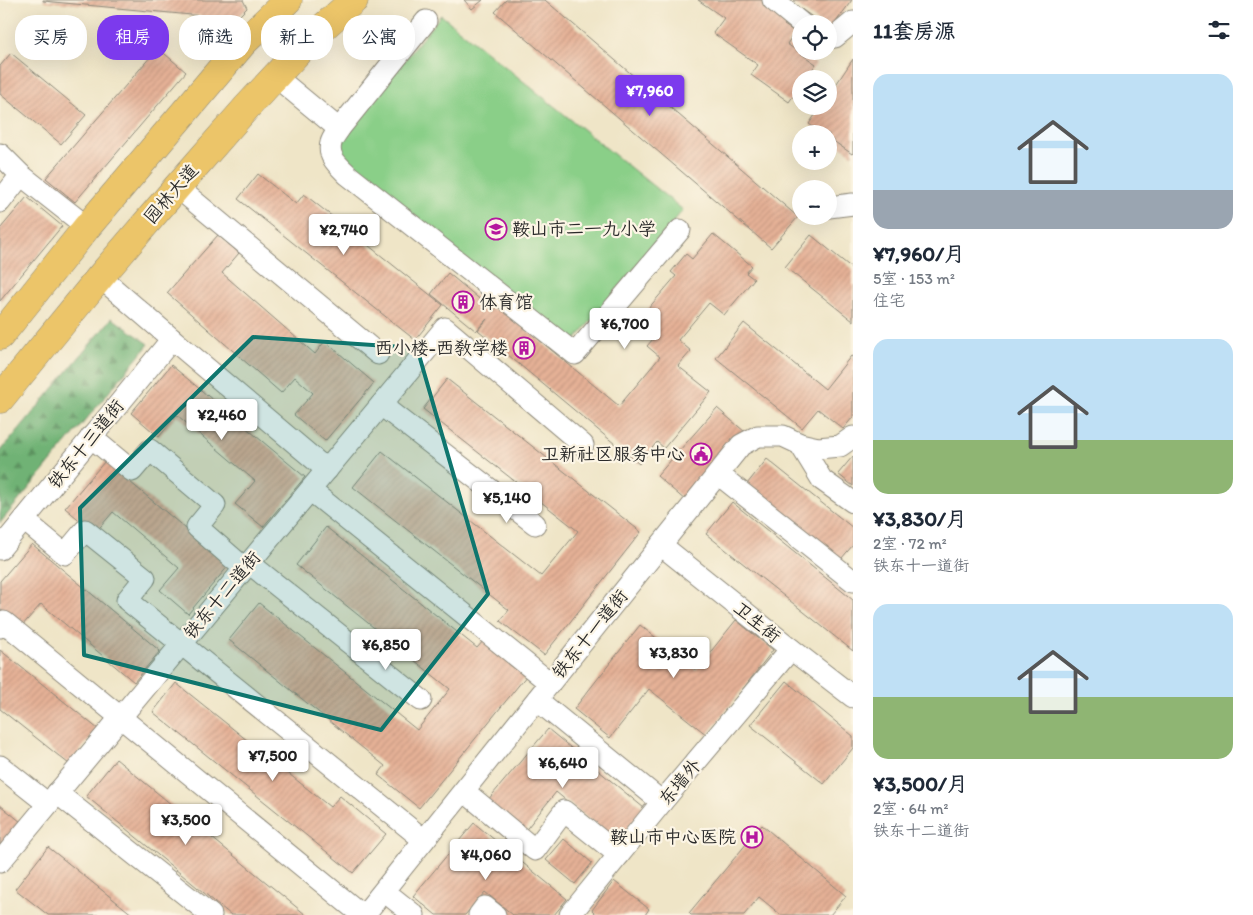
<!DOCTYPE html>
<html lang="zh">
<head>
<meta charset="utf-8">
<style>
  :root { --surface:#fff; --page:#f6f6f7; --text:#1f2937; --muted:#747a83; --accent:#7c3aed }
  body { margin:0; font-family:Itim,"LXGW WenKai TC",sans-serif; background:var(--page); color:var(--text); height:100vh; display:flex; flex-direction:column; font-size:19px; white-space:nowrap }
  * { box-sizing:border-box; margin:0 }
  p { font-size:16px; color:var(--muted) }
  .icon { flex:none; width:28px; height:28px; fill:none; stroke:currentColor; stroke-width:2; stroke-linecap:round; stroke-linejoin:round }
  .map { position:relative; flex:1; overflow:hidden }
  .drawer { display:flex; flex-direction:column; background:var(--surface); width:400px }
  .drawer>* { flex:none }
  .guide { position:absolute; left:15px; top:15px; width:475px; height:45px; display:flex; gap:10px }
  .controls { position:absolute; left:792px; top:15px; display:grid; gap:10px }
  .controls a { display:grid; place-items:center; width:45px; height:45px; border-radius:50%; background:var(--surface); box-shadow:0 5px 20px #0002; font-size:25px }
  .price { position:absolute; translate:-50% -42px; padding:0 11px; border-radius:5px; background:#fff; color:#222; font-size:16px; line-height:32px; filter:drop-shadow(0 1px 2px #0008) }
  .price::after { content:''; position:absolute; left:50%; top:30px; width:15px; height:11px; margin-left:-8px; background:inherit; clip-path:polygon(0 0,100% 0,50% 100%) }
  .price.current { background:var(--accent); color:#fff }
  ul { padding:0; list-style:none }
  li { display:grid; align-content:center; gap:10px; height:265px; padding:0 20px }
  li span { display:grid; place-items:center; height:155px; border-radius:15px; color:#555 }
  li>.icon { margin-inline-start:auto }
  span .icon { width:90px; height:90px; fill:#fffc; stroke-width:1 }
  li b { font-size:21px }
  h2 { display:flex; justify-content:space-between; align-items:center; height:60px; padding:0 20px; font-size:21px }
  .chip { padding:0 18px; border-radius:20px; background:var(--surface); box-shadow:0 5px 20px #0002; font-size:18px; line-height:45px }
  .chip.current { background:var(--accent); color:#fff }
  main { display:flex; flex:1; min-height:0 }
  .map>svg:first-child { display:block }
</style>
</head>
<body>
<main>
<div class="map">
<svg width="853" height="915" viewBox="0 0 853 915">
  <defs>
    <pattern id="forest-firs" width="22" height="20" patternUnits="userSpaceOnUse" patternTransform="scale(1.25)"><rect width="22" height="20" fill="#6fb274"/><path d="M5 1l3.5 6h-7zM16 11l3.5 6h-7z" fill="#5b915f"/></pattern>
    <pattern id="building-hatch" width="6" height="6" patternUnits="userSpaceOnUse" patternTransform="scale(1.25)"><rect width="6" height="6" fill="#e5b196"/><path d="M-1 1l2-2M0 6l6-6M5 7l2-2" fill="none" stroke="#c59881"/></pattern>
  </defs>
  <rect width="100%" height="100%" fill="#fcf5e5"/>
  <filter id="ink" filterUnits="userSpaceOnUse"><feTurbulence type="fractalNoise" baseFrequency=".02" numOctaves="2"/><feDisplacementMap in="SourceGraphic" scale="10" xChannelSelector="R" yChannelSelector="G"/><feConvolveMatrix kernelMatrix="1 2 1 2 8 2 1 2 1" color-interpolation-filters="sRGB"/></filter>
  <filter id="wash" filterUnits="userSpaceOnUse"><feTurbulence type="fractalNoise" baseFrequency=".0096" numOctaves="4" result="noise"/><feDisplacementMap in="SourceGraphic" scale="20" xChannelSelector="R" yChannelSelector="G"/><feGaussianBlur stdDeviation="1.12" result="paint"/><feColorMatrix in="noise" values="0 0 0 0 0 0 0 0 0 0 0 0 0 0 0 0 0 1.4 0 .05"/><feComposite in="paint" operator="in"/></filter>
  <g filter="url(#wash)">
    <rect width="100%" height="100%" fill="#efe5c7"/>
    <path fill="#8acf88" stroke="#5a7d5a" d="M441 15 683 210 571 345 342 159 337 143Z"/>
    <path fill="url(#forest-firs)" stroke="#4d6e50" d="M112 318 149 344 0 523V452Z"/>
    <g id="blocks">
      <g fill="url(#building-hatch)">
        <path d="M43 0H243L247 8 206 49 188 30 202 16 43 1Z"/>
        <path d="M464 0H483L472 9Z"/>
        <path d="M506 0H545L798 217 771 248 495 12Z"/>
        <path d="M698 0H762L789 19 784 25 795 32 787 44 816 64 805 79H801V85L789 102 751 75 758 65 713 33 724 18Z"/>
        <path d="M795 0H852L830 30 829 29V24H822L793 3Z"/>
        <path d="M158 48 186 72 75 202 46 178Z"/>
        <path d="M11 53 86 115 61 144 0 94V66Z"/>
        <path d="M853 59V153L852 154 829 138V134H823L809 124 821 106H829V95Z"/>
        <path d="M258 174 296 204 304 194 443 305 415 340 238 199Z"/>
        <path d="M27 197 62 226 0 301V229Z"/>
        <path d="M713 234 752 266 746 273 754 279 724 315 709 303 678 340 691 351 678 366 711 392 664 448 657 442 639 464 478 330 487 319 476 331 431 294 448 273 494 311 498 306 619 406 660 357 647 346 653 339 635 324 676 276 671 272 686 254 692 259Z"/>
        <path d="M218 235 239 253 222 273 315 354 325 341 374 383 325 441 294 415 313 393 295 377 281 393 167 293Z"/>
        <path d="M811 235 853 269V321L785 267Z"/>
        <path d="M744 323 825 389 851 356 853 357V417L843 429 818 409 802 428 716 358Z"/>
        <path d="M171 365 305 477 263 527 235 504 255 481 177 415 159 437 131 413Z"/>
        <path d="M447 379 641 532 544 655 500 621 509 610 353 487 382 451 541 576 578 531 423 409Z"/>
        <path d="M717 408 745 432 686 501 657 476Z"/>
        <path d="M853 456V486L838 474Z"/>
        <path d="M767 459 853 528V545L841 559 747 484Z"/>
        <path d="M105 461 229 565 188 614 160 590 179 568 113 512 95 533 65 508Z"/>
        <path d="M732 502 853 600V651L706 534Z"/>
        <path d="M326 527 477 648 484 640 527 675 419 808 378 775 385 766 229 640 259 603 417 730 450 689 296 565Z"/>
        <path d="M32 544 160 651 134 682 41 604 21 627 0 609V581Z"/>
        <path d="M736 620 773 650 707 735 649 689 610 738 574 709 640 625 696 670Z"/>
        <path d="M0 650 98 729 69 764 0 709Z"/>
        <path d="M786 681 853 736V748L824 784 750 725Z"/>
        <path d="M176 683 330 807 340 796 386 834 353 873 153 712Z"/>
        <path d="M548 729 644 808 616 842 556 792 524 832 487 801Z"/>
        <path d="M116 759 306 915H231L86 796Z"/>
        <path d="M0 805 21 822 0 847Z"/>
        <path d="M474 823 567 899 554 915H513L485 892 465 915H436L413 896Z"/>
        <path d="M762 825 846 896 830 915H781L759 897 744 915H691L689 913Z"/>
        <path d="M564 839 592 863 575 884 546 860Z"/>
        <path d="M48 847 133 915H48L15 889Z"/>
        <path d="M614 881 649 909 645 915H597L592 910Z"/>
      </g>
    </g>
  </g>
  <g filter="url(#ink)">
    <use href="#blocks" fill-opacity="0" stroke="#8d8879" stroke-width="1"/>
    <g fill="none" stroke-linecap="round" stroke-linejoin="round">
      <g stroke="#8d8879" stroke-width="23">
        <g id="minor">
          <path d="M773 0 802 24"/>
          <path d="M829 38 835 37 853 22"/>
          <path d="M276 77 339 129 426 21"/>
          <path d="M339 129C337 133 332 138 331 143 327 157 339 166 348 175L575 354 680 230"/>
          <path d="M0 154 21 175 87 227"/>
          <path d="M177 187 378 354"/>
          <path d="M0 202 21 175"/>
          <path d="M829 207 853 204"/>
          <path d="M100 277 172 339 327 470"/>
          <path d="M381 405 535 524"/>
          <path d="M91 437 132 471 150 450 215 505 197 527 244 568"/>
          <path d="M800 444 822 480 853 502"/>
          <path d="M718 474 853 581"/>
          <path d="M310 490 550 683"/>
          <path d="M24 520 65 554 85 530 145 578 127 600 424 840"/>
          <path d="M661 545 791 649 853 697"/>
          <path d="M0 549 172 339"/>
          <path d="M249 563 421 700"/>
          <path d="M0 627 4 622 362 915"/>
          <path d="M537 700 662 802"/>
          <path d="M0 766 48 804"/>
          <path d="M464 791 535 850 564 811 619 855"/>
          <path d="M57 793 211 915"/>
          <path d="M0 862 445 328 583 445"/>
          <path d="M384 891 414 915"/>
          <path d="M364 915 741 445 758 436H783L800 444 818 448 840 446 853 437"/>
          <path d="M479 915 485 907 495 915"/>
          <path d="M570 915 662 802 791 649"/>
        </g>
      </g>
      <g stroke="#8d8879" stroke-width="29">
        <g id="major">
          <path d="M0 336 87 227 243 43 288 0"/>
          <path d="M0 399 100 277 177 187 247 107 311 38 354 0"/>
        </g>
      </g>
      <use href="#minor" stroke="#fff" stroke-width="21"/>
      <use href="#major" stroke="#ecc569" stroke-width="28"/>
    </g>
  </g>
  <path fill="#0f766e" fill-opacity="0.2" stroke="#0f766e" stroke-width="4" stroke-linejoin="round" d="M253 337 417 348 488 594 381 730 84 655 80 508Z"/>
  <defs>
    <g id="school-ring" transform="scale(1.125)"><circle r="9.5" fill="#fcf5e5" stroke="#b5179e" stroke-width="1.5"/><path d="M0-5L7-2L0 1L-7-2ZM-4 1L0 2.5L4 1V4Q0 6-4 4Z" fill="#b5179e"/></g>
    <g id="building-ring" transform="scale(1.125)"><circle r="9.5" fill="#fcf5e5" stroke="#b5179e" stroke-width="1.5"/><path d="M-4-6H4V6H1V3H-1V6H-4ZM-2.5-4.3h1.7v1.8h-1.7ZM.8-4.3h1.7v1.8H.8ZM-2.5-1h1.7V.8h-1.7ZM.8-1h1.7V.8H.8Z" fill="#b5179e"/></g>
    <g id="civic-ring" transform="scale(1.125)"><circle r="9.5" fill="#fcf5e5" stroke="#b5179e" stroke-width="1.5"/><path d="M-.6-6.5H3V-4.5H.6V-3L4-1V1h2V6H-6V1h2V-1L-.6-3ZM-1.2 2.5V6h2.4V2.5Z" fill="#b5179e"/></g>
    <g id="hospital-ring" transform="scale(1.125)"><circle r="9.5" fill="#fcf5e5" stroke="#b5179e" stroke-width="1.5"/><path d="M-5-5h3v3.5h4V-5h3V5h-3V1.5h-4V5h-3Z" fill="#b5179e"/></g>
  </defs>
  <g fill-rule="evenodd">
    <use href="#school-ring" x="496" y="229"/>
    <use href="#building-ring" x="463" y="302"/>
    <use href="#building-ring" x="524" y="348"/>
    <use href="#civic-ring" x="701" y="454"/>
    <use href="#hospital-ring" x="752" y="837"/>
  </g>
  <g text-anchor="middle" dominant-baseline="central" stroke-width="4.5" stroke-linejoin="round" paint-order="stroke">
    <g font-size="18" fill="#2b2b2b" stroke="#fcf5e5">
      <text transform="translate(171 194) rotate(-49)">园林大道</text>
      <text transform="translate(86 444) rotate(-51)">铁东十三道街</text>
      <text transform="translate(222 595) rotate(-50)">铁东十二道街</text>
      <text transform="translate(757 622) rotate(39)">卫生街</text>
      <text transform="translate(590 634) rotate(-51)">铁东十一道街</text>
      <text transform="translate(680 782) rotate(-50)">东墙外</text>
    </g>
    <g font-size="18" fill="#2b2b2b" stroke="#fcf5e5" text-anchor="end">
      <text x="512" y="229" text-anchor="start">鞍山市二一九小学</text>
      <text x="479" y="302" text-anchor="start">体育馆</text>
      <text x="508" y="348">西小楼-西教学楼</text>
      <text x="685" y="454">卫新社区服务中心</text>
      <text x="736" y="837">鞍山市中心医院</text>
    </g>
  </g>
</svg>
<div class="controls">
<a><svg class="icon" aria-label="locate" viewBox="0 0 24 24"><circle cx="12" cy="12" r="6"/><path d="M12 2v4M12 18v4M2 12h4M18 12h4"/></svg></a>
<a><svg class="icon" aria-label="layers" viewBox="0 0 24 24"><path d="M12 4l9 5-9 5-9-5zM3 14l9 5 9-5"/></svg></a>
<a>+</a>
<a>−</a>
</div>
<b class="price current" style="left:650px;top:117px">¥7,960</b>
<b class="price" style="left:344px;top:256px">¥2,740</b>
<b class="price" style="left:625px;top:350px">¥6,700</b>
<b class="price" style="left:222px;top:441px">¥2,460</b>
<b class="price" style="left:507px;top:524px">¥5,140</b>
<b class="price" style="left:386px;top:671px">¥6,850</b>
<b class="price" style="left:674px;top:679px">¥3,830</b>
<b class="price" style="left:273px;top:782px">¥7,500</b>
<b class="price" style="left:563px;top:789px">¥6,640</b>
<b class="price" style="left:186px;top:846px">¥3,500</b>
<b class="price" style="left:486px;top:881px">¥4,060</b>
<div class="guide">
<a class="chip">买房</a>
<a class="chip current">租房</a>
<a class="chip">筛选</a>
<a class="chip">新上</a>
<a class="chip">公寓</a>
</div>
</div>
<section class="drawer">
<h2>11套房源<svg class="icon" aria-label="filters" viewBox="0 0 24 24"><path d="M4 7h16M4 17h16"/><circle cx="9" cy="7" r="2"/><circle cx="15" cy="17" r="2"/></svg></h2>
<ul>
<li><span style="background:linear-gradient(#bfe0f5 75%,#9aa5b1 0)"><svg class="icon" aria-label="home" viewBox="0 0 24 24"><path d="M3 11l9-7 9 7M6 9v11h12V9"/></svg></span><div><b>¥7,960/月</b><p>5室 · 153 m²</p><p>住宅</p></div></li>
<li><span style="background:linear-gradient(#bfe0f5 65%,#8fb573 0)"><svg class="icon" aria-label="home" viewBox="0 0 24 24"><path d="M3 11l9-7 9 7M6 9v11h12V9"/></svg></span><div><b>¥3,830/月</b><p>2室 · 72 m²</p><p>铁东十一道街</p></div></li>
<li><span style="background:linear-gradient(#bfe0f5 60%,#8fb573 0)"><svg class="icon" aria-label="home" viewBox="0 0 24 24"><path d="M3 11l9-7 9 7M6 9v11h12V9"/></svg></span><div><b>¥3,500/月</b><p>2室 · 64 m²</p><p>铁东十二道街</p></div></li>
</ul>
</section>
</main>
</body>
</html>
